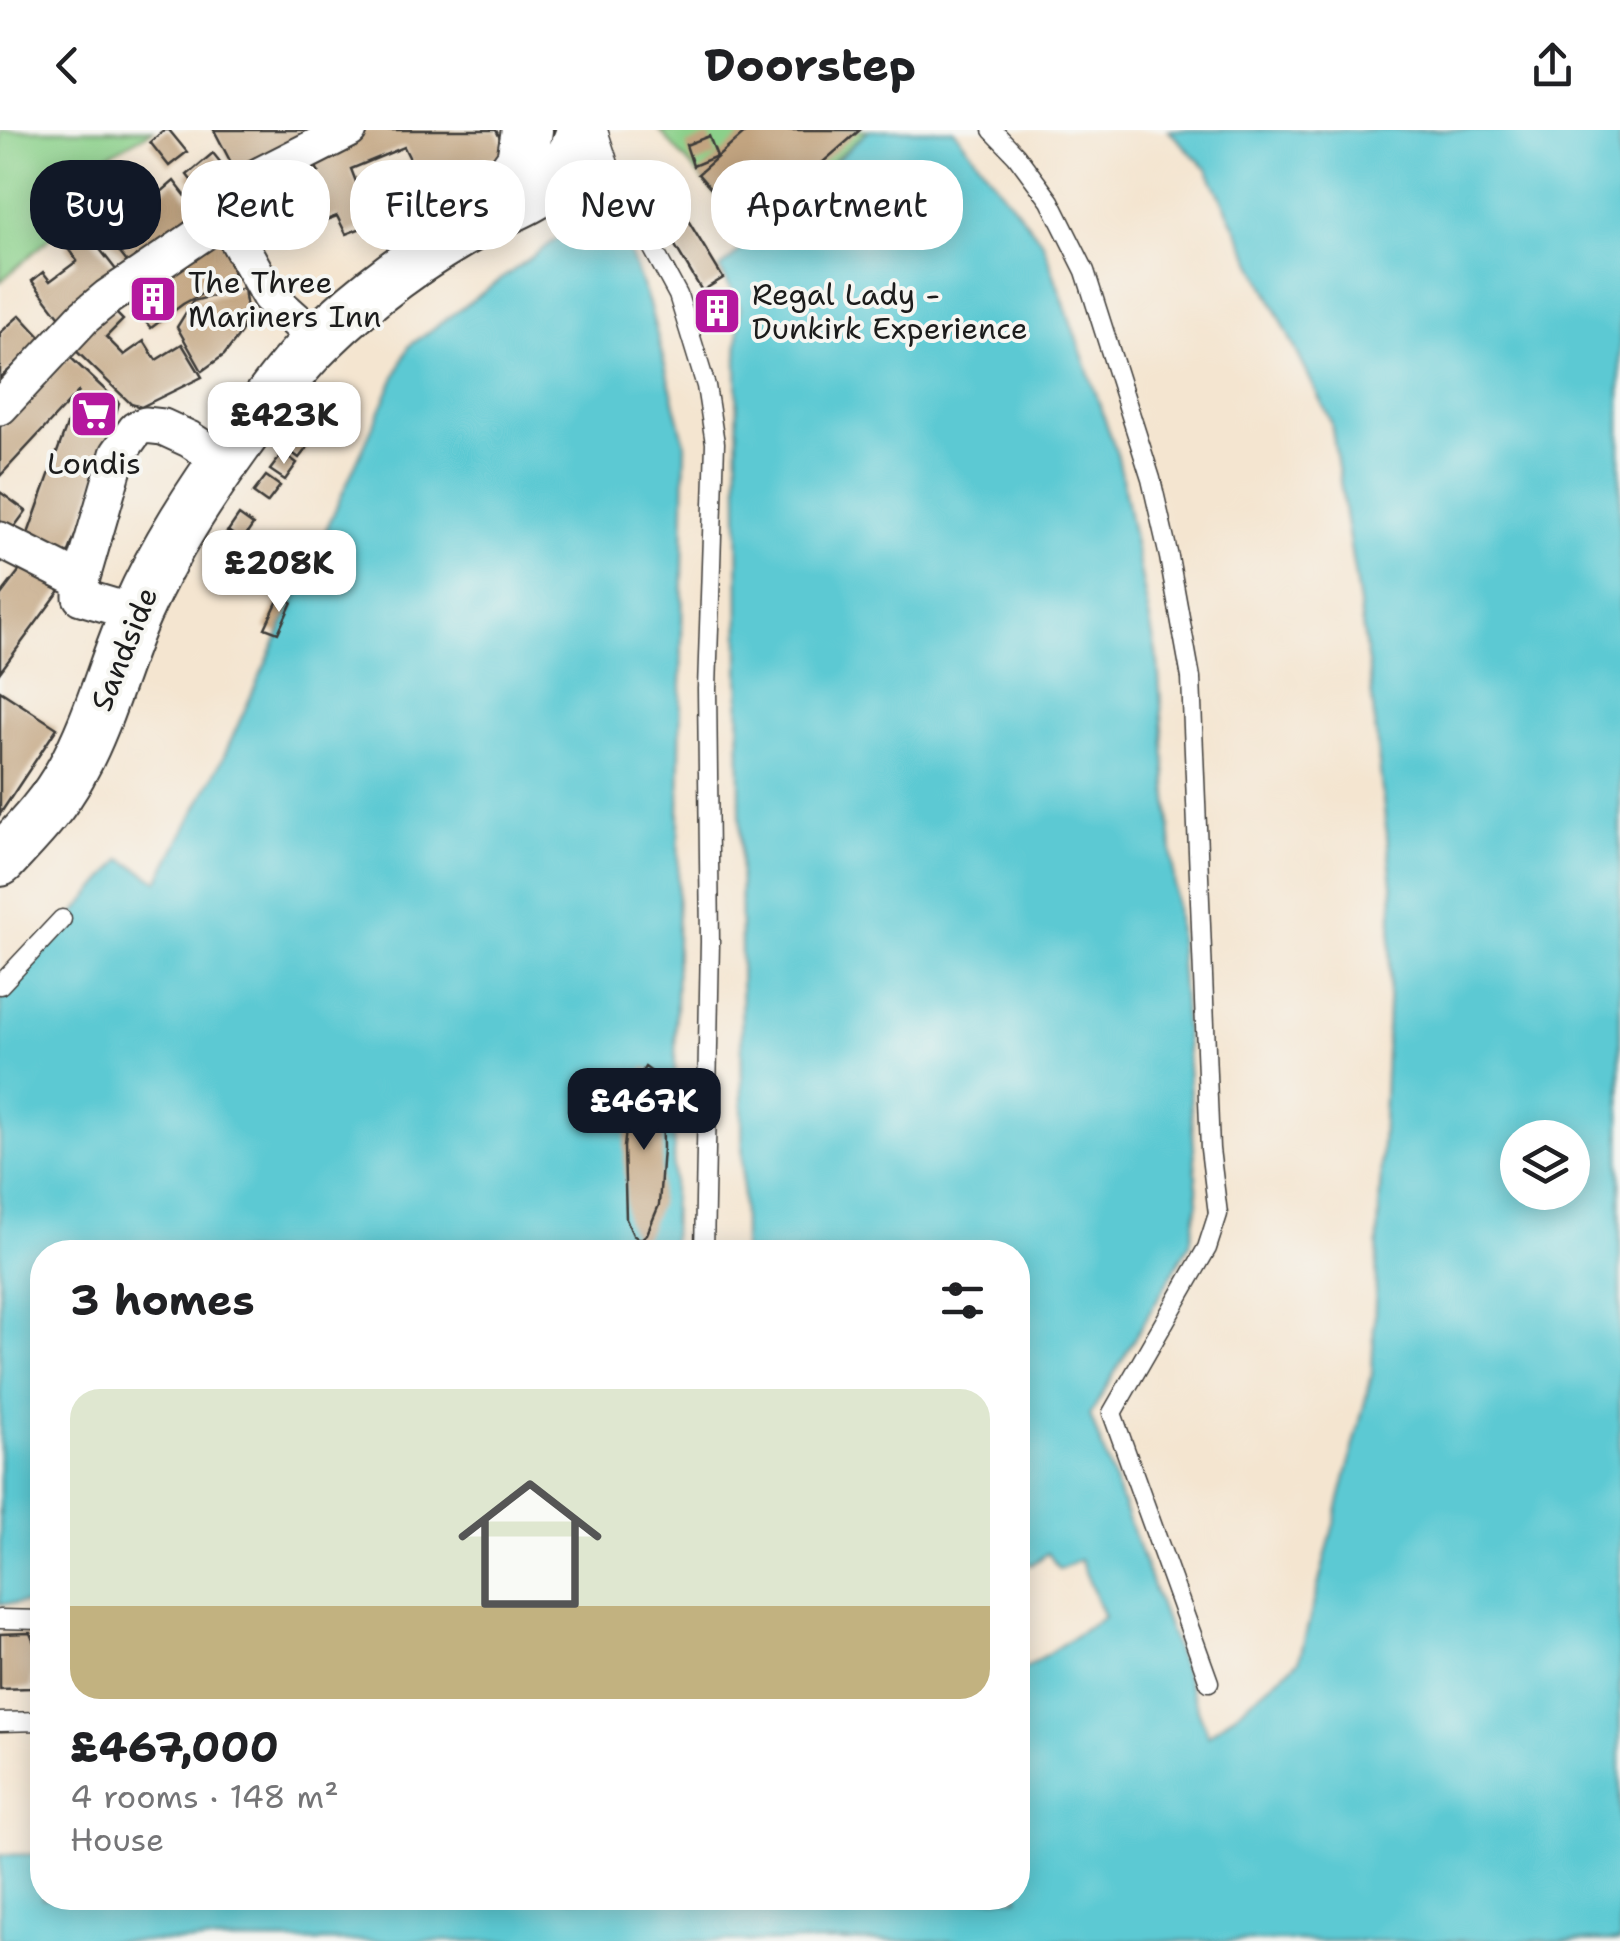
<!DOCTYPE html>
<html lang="en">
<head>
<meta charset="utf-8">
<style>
  :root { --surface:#fff; --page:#f2f2f2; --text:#202124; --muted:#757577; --accent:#111827 }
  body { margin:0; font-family:"Shantell Sans",sans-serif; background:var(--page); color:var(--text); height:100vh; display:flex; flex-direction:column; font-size:38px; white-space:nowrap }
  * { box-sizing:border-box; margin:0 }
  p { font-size:32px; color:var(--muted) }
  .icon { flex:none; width:55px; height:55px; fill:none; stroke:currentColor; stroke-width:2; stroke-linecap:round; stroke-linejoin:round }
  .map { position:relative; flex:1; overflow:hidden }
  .drawer { position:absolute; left:30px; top:1110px; width:1000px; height:670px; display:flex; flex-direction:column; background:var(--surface); border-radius:40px; box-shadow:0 5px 25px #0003 }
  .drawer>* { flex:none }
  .top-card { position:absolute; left:30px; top:30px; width:1000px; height:90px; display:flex; gap:20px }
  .fabs { position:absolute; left:1500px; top:990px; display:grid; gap:20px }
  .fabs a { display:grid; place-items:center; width:90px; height:90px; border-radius:50%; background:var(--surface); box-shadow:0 5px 25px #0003; font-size:50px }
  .price { position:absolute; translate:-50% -85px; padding:0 22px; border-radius:20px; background:#fff; color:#222; font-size:32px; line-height:65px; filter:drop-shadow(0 2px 5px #0008) }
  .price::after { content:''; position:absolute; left:50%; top:60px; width:30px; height:22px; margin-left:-15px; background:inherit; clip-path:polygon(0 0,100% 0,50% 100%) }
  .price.on { background:var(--accent); color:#fff }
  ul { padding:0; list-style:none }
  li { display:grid; align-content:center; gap:20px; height:530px; padding:0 40px }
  li span { display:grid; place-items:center; height:310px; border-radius:30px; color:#555 }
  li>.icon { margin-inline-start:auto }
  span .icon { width:180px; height:180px; fill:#fffc; stroke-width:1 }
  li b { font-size:42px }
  h2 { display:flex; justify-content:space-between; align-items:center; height:120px; padding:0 40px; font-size:42px }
  .pill { padding:0 35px; border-radius:40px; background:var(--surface); box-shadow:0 5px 25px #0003; font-size:35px; line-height:90px }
  .pill.on { background:var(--accent); color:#fff }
  header { display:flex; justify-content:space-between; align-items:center; height:130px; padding:0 40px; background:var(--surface); font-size:45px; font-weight:700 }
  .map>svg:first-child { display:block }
</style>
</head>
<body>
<header><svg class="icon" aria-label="back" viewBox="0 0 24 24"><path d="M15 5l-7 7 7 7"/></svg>Doorstep<svg class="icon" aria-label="share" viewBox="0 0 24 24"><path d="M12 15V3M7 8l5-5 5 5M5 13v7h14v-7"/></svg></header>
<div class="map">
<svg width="1620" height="1811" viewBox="0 0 1620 1811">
  <rect width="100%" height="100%" fill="#f6f6f2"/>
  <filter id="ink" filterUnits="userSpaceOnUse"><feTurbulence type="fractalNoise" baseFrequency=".01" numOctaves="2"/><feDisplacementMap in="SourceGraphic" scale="20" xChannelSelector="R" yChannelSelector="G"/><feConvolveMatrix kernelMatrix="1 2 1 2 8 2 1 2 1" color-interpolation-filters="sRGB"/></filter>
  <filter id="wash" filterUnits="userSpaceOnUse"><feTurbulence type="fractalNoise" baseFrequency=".0048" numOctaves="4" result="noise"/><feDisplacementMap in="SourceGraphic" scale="40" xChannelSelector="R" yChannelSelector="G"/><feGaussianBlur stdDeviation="2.25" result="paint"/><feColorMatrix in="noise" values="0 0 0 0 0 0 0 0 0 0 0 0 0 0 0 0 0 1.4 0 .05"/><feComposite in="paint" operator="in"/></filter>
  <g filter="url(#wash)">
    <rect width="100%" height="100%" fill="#f4e5d0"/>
    <g fill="#8bd08a" stroke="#547653" stroke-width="2.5">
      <path d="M0 0H154L44 60 67 93 0 152Z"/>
      <path d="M659 0H869L750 104Z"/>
    </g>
    <g fill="#5cc9d3" stroke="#3c7278" stroke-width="2.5" fill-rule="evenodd">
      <path d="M869 0H954L1043 113 1118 327 1158 533 1198 1072 1190 1113 1090 1285 1208 1606 1299 1531 1372 1244 1393 762 1369 539 1331 292 1207 39 1168 0H1620V1811H0V1725L42 1724V1768H1018V1543L1104 1487 1080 1430 1059 1439 1048 1423 1031 1435 1018 1419V1122H743V1118L737 228 740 176 720 139ZM1518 1008H1572V1062H1518Z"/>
      <path d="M610 81 626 113 649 174 685 314 672 1122H42V1473L0 1474V869L122 729 158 751 223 628 409 216 576 95Z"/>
    </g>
    <g id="blocks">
      <g fill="#c2a480" fill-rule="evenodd">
        <path d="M165 0H169L187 22 169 36 150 12Z"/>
        <path d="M214 0H327L238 46Z"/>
        <path d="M360 0H496L507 23 424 56 429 72 346 104 337 86 248 118 241 61 285 42 288 52 319 42 309 26ZM404 17 413 35 358 57 351 39Z"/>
        <path d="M748 0H860L746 99 698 44Z"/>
        <path d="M709 6 717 26 693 36 686 15Z"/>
        <path d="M213 23 236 52 209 73 187 45Z"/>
        <path d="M174 51 198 82 131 137 108 108 144 79 129 60 138 53 152 70Z"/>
        <path d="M675 69 723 148 702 161 655 82Z"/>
        <path d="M85 100 120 145 62 190 32 151 43 142 50 151 77 131 66 116Z"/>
        <path d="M225 103 233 125V147L183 174 151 198 122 164 159 137 172 157 169 132Z"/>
        <path d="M244 158 247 180 241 203 224 225 202 241 177 197 193 171Z"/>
        <path d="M108 175 123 190 106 207 124 225 144 211 156 230 182 214 202 247 141 277 131 274 69 214Z"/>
        <path d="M20 185 43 210 0 248V203Z"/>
        <path d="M69 226 119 273 99 342 67 427 24 415 79 261 0 346V297Z"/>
        <path d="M297 305 310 314 299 328 286 318Z"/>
        <path d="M283 323 297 333 285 350 270 340Z"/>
        <path d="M266 346 280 356 267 373 253 363Z"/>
        <path d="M0 362 26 381 9 404 0 397Z"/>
        <path d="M239 385 253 395 242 411 228 401Z"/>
        <path d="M227 402 240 411 229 427 215 417Z"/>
        <path d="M29 428 64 455 0 542V466Z"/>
        <path d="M280 466 292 472 278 503 265 498Z"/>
        <path d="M0 561 57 598 0 684Z"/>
        <path d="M645 937 656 945 662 958 663 1018 659 1075 647 1104 640 1110 633 1105 626 1089 624 1017 631 959Z"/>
        <path d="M30 1503 35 1515 42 1514V1570H36L35 1518 31 1558 0 1559V1504Z"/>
      </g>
    </g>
  </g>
  <g filter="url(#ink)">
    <use href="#blocks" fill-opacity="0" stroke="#3c3a37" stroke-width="2.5"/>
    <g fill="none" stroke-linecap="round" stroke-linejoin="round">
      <g stroke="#3c3a37" stroke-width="21">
        <g id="lane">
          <path d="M598 0 612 43 678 165 706 256 715 313 707 559 710 812 704 1122"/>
          <path d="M992 0 1016 25 1050 71 1085 141 1151 349 1169 427 1191 548 1210 1019 1218 1084 1207 1118 1112 1283 1209 1552"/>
          <path d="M0 855 62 789"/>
          <path d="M0 1489 42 1490"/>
          <path d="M0 1592 42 1591"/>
        </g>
      </g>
      <g stroke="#3c3a37" stroke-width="39">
        <g id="street">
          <path d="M225 88 269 166 318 210"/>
          <path d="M0 277 84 187 108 167 225 88 235 58 349 0"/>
          <path d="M0 410 81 451V467L135 483"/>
          <path d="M81 451 118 324 136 299 145 295 163 297 189 309 223 331"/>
        </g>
      </g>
      <g stroke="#3c3a37" stroke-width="54">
        <g id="secondary">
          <path d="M483 86 522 31 527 0"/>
          <path d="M0 731C26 703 53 676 71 642 100 591 113 533 137 480 164 419 200 364 239 310 264 276 289 239 320 209 365 165 422 122 479 92 498 81 522 74 540 61 562 45 575 26 582 0"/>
        </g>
      </g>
      <use href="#lane" stroke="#fff" stroke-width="18"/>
      <use href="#street" stroke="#fff" stroke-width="35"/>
      <use href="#secondary" stroke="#fff" stroke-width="50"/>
    </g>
  </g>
  <defs>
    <g id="building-square" transform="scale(2.5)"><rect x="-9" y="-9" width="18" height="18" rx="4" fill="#b5179e" stroke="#f6f6f2"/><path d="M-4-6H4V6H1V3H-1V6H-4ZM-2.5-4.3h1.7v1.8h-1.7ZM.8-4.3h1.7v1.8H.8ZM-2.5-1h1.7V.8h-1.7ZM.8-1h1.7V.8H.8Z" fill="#fff"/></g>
    <g id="supermarket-square" transform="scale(2.5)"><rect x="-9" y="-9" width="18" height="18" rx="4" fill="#b5179e" stroke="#f6f6f2"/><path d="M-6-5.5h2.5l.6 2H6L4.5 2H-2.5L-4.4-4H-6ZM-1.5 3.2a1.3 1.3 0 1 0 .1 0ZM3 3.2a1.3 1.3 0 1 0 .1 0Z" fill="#fff"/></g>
  </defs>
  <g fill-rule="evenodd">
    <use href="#building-square" x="153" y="169"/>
    <use href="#building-square" x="717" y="181"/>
    <use href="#supermarket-square" x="94" y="284"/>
  </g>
  <g text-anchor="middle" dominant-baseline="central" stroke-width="8" stroke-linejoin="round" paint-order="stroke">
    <g font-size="30" fill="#1c1c1c" stroke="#f6f6f2" text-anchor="start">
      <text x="188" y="152">The Three<tspan x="188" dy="34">Mariners Inn</tspan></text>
      <text x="752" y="164">Regal Lady -<tspan x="752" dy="34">Dunkirk Experience</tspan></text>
      <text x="94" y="333" text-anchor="middle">Londis</text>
    </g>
    <g font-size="30" fill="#1c1c1c" stroke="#f6f6f2">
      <text transform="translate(124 519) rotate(-68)">Sandside</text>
    </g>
  </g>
</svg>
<div class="fabs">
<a><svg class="icon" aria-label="layers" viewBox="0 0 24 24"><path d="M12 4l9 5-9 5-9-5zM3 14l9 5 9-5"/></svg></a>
</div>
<b class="price" style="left:284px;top:337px">£423K</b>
<b class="price" style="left:279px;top:485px">£208K</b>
<b class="price on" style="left:644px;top:1023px">£467K</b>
<div class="top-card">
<a class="pill on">Buy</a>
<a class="pill">Rent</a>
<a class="pill">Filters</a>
<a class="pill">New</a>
<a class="pill">Apartment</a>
</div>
<section class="drawer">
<h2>3 homes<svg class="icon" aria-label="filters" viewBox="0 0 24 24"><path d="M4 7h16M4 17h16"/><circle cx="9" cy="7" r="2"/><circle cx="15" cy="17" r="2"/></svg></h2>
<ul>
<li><span style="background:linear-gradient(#dfe7d0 70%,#c2b280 0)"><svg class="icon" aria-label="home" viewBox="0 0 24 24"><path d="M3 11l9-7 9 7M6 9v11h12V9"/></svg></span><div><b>£467,000</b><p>4 rooms · 148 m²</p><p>House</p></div></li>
</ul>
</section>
</div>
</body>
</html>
